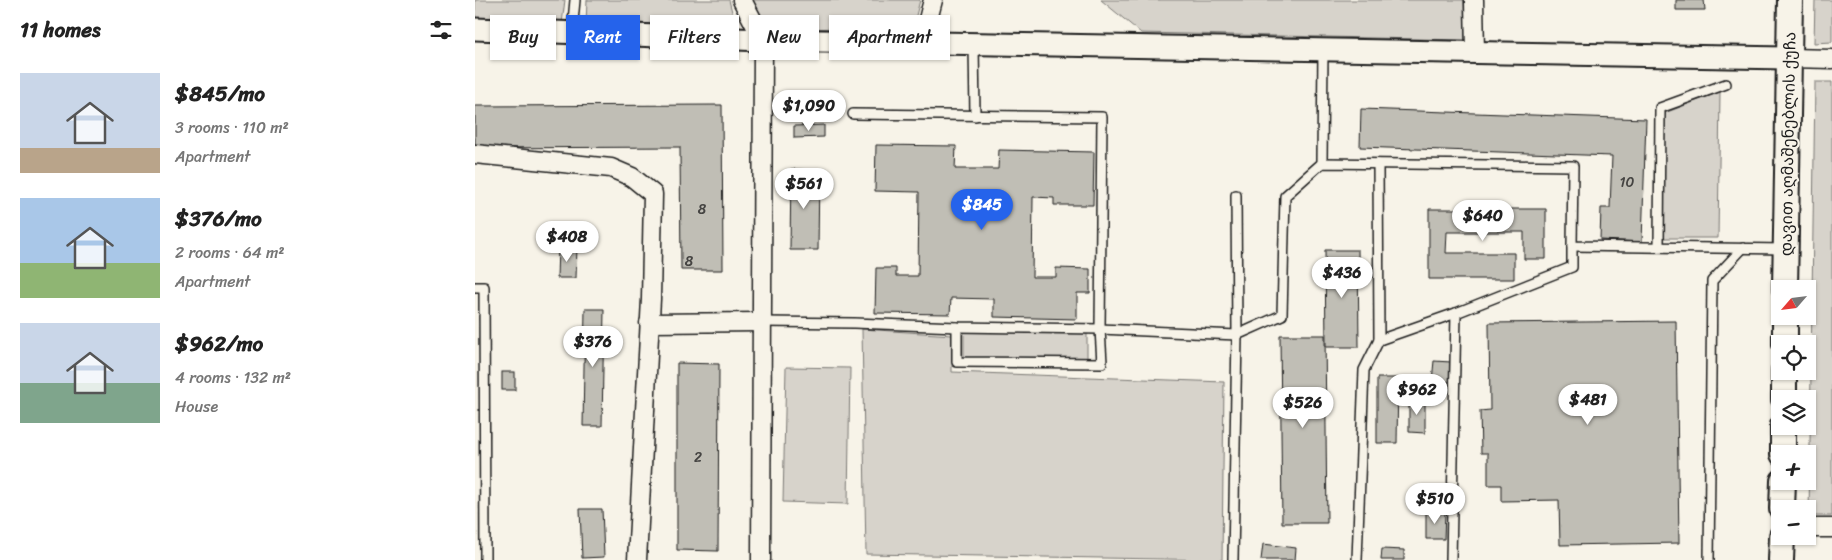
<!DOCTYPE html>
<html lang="en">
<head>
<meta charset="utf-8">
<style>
  :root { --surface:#fff; --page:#f2f2f2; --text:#222; --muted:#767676; --accent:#2563eb }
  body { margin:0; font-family:Sriracha,"Noto Sans Georgian",sans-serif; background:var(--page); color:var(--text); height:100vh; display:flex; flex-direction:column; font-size:19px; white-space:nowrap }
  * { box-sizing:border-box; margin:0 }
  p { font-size:16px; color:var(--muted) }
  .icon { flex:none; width:28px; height:28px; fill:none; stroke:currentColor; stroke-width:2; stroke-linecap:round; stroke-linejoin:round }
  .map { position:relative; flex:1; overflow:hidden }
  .side { display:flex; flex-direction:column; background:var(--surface); width:475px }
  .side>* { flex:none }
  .banner { position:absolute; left:15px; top:15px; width:475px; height:45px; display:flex; gap:10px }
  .needle { width:32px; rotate:242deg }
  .tools { position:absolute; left:1296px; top:280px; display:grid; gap:10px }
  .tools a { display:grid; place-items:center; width:45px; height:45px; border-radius:0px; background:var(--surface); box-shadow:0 1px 4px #0004; font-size:25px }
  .price { position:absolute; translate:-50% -42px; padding:0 11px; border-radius:18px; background:#fff; color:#222; font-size:16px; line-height:32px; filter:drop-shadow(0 1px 2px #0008) }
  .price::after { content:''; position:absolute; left:50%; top:30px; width:15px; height:11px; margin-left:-8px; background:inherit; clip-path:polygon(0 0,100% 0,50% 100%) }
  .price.selected { background:var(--accent); color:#fff }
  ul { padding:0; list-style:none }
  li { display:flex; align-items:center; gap:15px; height:125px; padding:0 20px }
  li span { display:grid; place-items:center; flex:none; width:140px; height:100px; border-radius:0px; color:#555 }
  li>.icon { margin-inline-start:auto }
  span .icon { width:60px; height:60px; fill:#fffc; stroke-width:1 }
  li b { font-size:21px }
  h2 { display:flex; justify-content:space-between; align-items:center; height:60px; padding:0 20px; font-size:21px }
  .pill { padding:0 18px; border-radius:0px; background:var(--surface); box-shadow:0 1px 4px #0004; font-size:18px; line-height:45px }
  .pill.selected { background:var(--accent); color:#fff }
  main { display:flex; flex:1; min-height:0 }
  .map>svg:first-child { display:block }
</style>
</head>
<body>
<main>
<section class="side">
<h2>11 homes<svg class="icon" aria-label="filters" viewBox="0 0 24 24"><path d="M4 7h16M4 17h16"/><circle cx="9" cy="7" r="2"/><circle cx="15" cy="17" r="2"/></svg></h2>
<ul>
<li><span style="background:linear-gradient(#c9d6e8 75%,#b9a48a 0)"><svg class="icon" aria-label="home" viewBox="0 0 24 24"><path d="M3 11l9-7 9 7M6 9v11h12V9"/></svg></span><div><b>$845/mo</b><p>3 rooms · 110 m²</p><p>Apartment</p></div></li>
<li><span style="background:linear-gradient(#a9c7e8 65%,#8fb573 0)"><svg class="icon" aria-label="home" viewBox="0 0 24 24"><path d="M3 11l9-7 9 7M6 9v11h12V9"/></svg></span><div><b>$376/mo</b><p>2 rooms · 64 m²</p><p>Apartment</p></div></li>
<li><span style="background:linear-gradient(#c9d6e8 60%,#7fa58c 0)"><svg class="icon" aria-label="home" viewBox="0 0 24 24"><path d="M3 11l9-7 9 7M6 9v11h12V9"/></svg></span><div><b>$962/mo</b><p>4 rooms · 132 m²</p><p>House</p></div></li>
</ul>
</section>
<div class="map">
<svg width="1357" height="560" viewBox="0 0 1357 560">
  <rect width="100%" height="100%" fill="#f7f3e8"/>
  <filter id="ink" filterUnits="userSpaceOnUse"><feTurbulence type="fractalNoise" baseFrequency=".02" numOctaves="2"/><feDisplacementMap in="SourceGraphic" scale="10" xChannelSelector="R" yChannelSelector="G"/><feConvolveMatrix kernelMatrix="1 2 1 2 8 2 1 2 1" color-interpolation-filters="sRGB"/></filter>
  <g filter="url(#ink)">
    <g fill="#d7d3cb" stroke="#7a7874">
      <path d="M0 0H90L87 23 0 19Z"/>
      <path d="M112 0H254L261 28 111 25Z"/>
      <path d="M277 0H445L437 31 382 28 304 29 281 17Z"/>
      <path d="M626 0H989L990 40 666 33Z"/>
      <path d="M1340 0H1357V42L1339 43Z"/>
      <path d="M1340 82H1357V516H1334Z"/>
      <path d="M1245 92 1243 238H1185L1187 114Z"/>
      <path d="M387 329 477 335V372L749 382 747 560 391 554Z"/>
      <path d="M489 330 612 331V361L489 360Z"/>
      <path d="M311 367 375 368 373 504 308 502Z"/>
    </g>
    <g fill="#c0beb5" stroke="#1c1c1c">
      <path d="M1201 0H1229L1230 10H1201Z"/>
      <path d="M327 93H346V106L327 105Z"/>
      <path d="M247 105 248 270H206L205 147 0 148V106Z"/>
      <path d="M886 109 1171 119 1167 242 1125 240 1126 208H1135L1137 156 885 147Z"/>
      <path d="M349 125V137L319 138V126Z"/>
      <path d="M401 145 481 146 480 169H523L524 150 619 152 618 205H579V198L558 197 557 277H581V268L615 269V293H602V319L519 317V299L476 298 475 314 400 313 401 268H421V276H443L444 192 400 191Z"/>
      <path d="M316 169 344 170 343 250H315Z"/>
      <path d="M954 209H1071V259H1049V232H972L971 253H1039V279H954Z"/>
      <path d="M83 247H102L101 278H82Z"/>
      <path d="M850 250H883L884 347H851Z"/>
      <path d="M110 309H129L127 426H108Z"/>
      <path d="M1201 321 1204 543 1085 545 1084 500 1026 501V485H1013V453H1006L1005 411 1015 410 1014 323Z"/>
      <path d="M805 335H850L852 523H807Z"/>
      <path d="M959 361 976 362 975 382 957 381Z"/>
      <path d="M202 363 244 364 243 551 202 550Z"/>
      <rect x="27" y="372" width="13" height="18"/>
      <path d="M902 378H923L922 443H902Z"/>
      <path d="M934 400H950V433L934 432Z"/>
      <path d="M105 509H127L129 557 107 558Z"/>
      <path d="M951 511 970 512 969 539H951Z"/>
      <path d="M788 544 821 548 820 560H786Z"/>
      <path d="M907 549 929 550V560H906Z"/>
    </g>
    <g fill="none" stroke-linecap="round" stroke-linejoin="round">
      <g stroke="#1c1c1c" stroke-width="12">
        <g id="service">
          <path d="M97 32 100 0"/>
          <path d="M499 44 500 116"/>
          <path d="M378 114 627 117 625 329 627 363 482 362V327"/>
          <path d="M847 163 848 50"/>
          <path d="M1184 247 1185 108 1251 84"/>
          <path d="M0 287H9L10 560"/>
          <path d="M981 313 1097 267V246"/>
          <path d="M287 322 379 323 482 327 625 329 762 335 807 315 810 196 847 163 1098 166 1097 246 1311 249"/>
          <path d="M904 340 981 313 976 560"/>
          <path d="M758 560 762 335 761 195"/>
          <path d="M882 560 889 370 904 340 903 164"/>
          <path d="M1234 560 1237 281 1268 248"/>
        </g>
      </g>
      <g stroke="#1c1c1c" stroke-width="21">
        <g id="minor">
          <path d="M267 0 288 40 286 560"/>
          <path d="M999 0 1000 53"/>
          <path d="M447 43 458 0"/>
          <path d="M1314 58 1357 59"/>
          <path d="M0 154 136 168 157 177 178 194 176 299 162 560"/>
          <path d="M174 323 287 322"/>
          <path d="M1332 528H1357"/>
        </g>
      </g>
      <g stroke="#1c1c1c" stroke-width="25">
        <path id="tertiary" d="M0 29 288 40 1314 58"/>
      </g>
      <g stroke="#1c1c1c" stroke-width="28">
        <g id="secondary">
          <path d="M1310 289 1315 0"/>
          <path d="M1310 344V316"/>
          <path d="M1309 399V371"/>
          <path d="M1308 454V426"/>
          <path d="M1307 509 1308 481"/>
          <path d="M1306 560 1307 536"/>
        </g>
      </g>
      <use href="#service" stroke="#f7f3e8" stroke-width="9"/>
      <use href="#minor" stroke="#f7f3e8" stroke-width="18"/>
      <use href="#tertiary" stroke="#f7f3e8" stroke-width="21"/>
      <use href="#secondary" stroke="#f7f3e8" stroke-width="24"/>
    </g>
  </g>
  <g text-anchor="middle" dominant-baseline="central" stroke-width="4.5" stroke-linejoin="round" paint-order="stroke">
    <g font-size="14" fill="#454442">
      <text x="1152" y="182">10</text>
      <text x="227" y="209">8</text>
      <text x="214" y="261">8</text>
      <text x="223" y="457">2</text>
    </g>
    <g font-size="16" fill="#1c1c1c" stroke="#f7f3e8">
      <text transform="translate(1313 144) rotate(-89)">დავით აღმაშენებლის ქუჩა</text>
    </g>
  </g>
</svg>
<div class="tools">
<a><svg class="needle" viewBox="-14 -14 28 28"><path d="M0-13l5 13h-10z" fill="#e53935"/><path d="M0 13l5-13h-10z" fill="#767676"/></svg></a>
<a><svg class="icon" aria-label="locate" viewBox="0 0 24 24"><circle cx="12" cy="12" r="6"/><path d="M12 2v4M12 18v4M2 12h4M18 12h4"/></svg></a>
<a><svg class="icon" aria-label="layers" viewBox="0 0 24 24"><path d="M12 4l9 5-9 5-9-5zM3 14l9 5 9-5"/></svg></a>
<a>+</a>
<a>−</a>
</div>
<b class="price" style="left:334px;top:132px">$1,090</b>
<b class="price" style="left:329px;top:210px">$561</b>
<b class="price selected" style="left:507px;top:231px">$845</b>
<b class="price" style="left:1008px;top:242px">$640</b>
<b class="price" style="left:92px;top:263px">$408</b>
<b class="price" style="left:867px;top:299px">$436</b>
<b class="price" style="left:118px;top:368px">$376</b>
<b class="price" style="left:942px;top:416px">$962</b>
<b class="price" style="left:1113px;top:426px">$481</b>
<b class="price" style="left:828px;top:429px">$526</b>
<b class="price" style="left:960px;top:525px">$510</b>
<div class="banner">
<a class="pill">Buy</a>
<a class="pill selected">Rent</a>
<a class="pill">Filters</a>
<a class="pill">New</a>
<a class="pill">Apartment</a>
</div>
</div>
</main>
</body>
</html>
